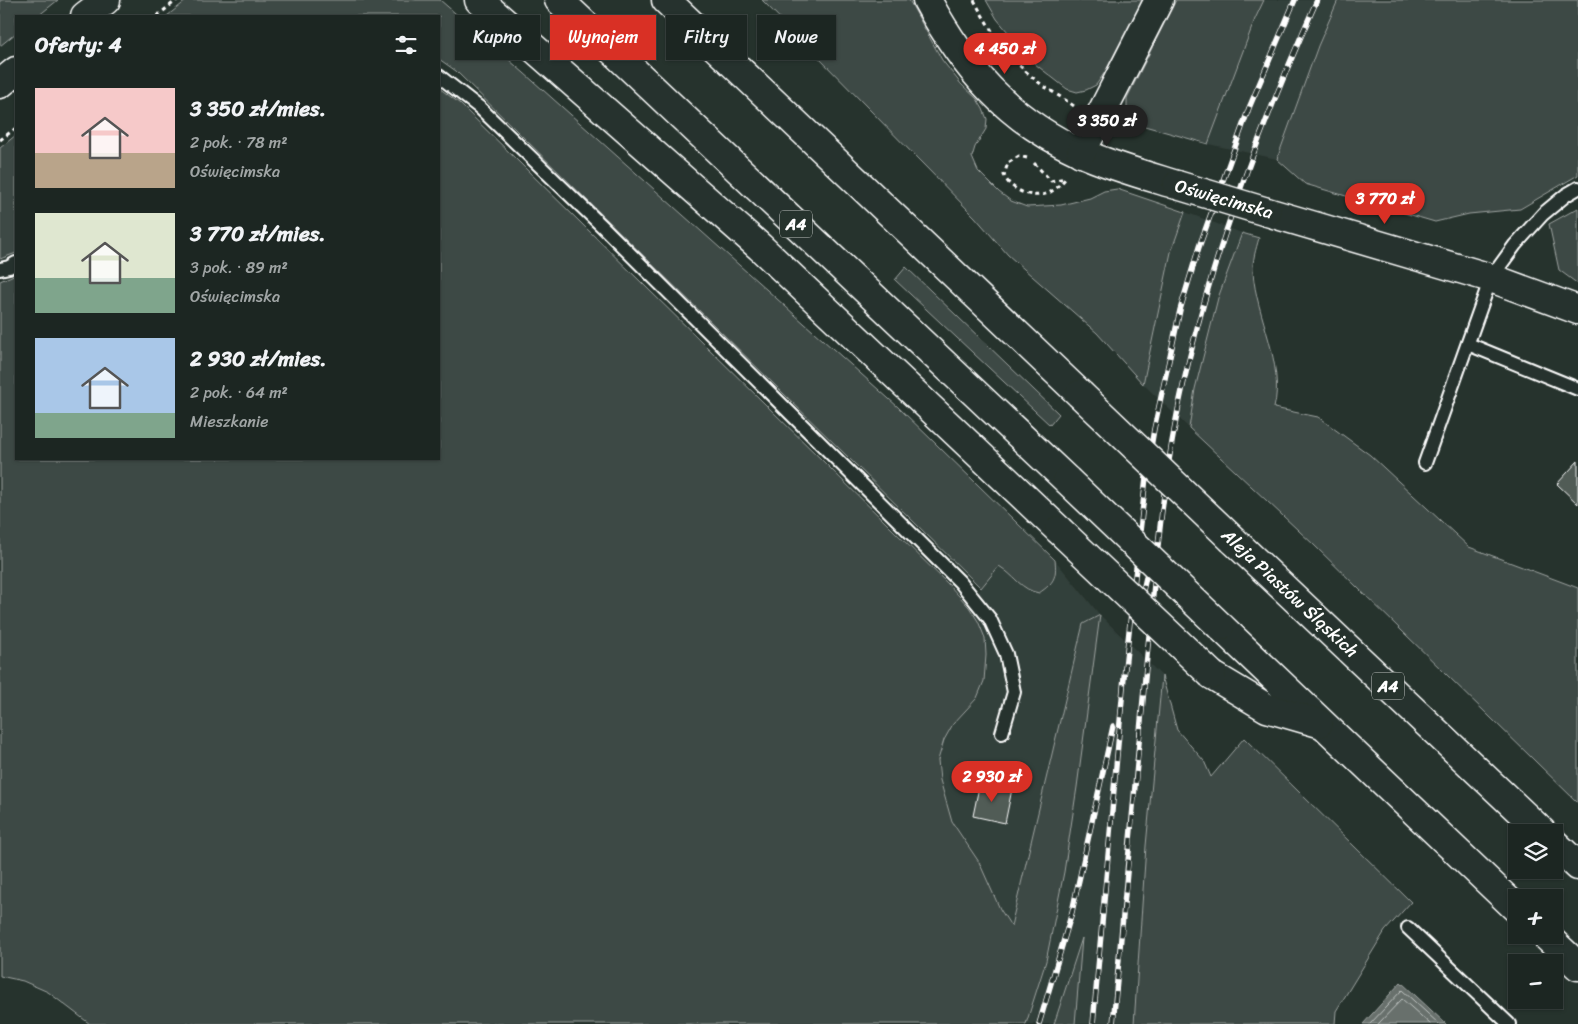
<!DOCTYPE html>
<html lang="pl">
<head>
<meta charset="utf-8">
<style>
  :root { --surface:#1c2622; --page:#29322f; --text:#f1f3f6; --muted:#a0a5a5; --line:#3a4340; --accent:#d93025 }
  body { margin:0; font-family:Sriracha,sans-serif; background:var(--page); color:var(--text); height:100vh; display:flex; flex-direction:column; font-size:19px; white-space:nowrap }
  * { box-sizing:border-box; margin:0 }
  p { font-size:16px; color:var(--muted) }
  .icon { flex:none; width:28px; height:28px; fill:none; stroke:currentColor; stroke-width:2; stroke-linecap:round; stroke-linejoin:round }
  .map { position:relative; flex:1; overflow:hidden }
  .details { position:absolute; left:15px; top:15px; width:425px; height:445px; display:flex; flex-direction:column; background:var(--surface); border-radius:0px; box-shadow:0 1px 4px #0004,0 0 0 1px var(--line) }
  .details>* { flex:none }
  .top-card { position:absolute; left:455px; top:15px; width:475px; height:45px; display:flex; gap:10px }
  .tools { position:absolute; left:1508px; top:824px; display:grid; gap:10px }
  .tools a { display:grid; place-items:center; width:55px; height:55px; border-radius:0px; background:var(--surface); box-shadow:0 1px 4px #0004,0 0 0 1px var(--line); font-size:25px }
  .price { position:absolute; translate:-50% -42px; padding:0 11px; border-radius:18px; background:var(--accent); color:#fff; font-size:16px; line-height:32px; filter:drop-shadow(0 1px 2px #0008) }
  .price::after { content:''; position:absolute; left:50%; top:30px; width:15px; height:11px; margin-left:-8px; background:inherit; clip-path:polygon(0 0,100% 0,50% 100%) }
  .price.active { background:#222; color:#fff }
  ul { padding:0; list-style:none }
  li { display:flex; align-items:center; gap:15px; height:125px; padding:0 20px }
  li span { display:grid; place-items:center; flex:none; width:140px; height:100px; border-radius:0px; color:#555 }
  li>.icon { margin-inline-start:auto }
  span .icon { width:60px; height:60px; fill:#fffc; stroke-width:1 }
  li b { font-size:21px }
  h2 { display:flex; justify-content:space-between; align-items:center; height:60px; padding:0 20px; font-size:21px }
  .pill { padding:0 18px; border-radius:0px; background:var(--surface); box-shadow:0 1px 4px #0004,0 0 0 1px var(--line); font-size:18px; line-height:45px }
  .pill.active { background:var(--accent); color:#fff }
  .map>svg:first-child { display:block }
</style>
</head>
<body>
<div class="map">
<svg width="1578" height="1024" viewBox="0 0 1578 1024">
  <rect width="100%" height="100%" fill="#26332d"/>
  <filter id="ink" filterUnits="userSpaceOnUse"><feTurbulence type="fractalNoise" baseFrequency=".02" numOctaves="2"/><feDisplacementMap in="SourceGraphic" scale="10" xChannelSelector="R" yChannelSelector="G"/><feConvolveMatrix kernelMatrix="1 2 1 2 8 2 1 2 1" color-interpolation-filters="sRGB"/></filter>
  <g filter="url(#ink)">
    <g fill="#333f3a">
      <path d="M1264 0H1338L1318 46 1277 159 1208 144 1255 19Z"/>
      <path d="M1185 212 1242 233 1218 298 1195 389 1189 428 1143 384 1171 252Z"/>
      <path d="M1027 533 1055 560 1100 615 1162 676 1146 846 1134 1024H1075L1081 941 1054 1024H1026L1046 961 1064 872 1100 616 1083 624 1011 927 1000 909 979 862 952 822 940 780 938 760 944 740 953 724 977 698 984 681 985 638 978 621 969 607 981 588Z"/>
    </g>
    <g fill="#3e4944" stroke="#9ea4a2">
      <path d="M0 0H58L38 16H16V33L0 46Z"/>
      <path d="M187 0H440L524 73 898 407 1055 560C1057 577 1054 583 1039 593 1021 590 1014 575 999 566L981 588 456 71 439 59V16H167Z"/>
      <path d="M762 0H909L942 60 961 84 977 99 983 109 987 119 986 129 975 147 972 157 978 171 999 192 1011 201 1027 207 1061 205 1090 198 1104 191 1117 189 1185 212 1171 252 1143 384 1097 333 1008 255 975 217Z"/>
      <path d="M986 0H1142L1105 72 1096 85 1086 90 1077 92 1067 89 1035 64 997 19Z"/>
      <path d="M1176 0H1264L1255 19 1208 144 1134 123 1127 112V98Z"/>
      <path d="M1338 0H1578V175L1520 209 1469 214 1435 222 1305 184 1277 159 1318 46Z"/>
      <path d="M439 88 459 103 949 585 969 607 978 621 985 638 986 655 984 681 977 698 953 724 944 740 938 760 940 780 952 822 979 862 1000 909 1011 926 1083 624 1100 615 1077 787 1064 872 1046 961 1026 1024H90L48 992 23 981 0 976V281L16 274V459H439Z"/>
      <path d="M16 135V253L0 259V148Z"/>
      <path d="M1578 208V284L1559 270 1549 224Z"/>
      <path d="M1242 233 1259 238C1256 249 1252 261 1253 272 1256 316 1285 364 1274 408L1318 417 1370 455 1469 547 1578 588V803L1314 545 1189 428 1195 389 1218 298Z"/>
      <path d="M906 267 1059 414 1050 425 895 280Z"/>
      <path d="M1162 676 1177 730 1204 761 1211 777 1244 738 1411 902 1385 931 1336 1011 1335 1024H1134L1146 846Z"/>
      <path d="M1082 938 1075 1024H1054Z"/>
    </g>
    <path fill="#67706c" stroke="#a4a9a7" d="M1401 982 1446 1024H1363Z"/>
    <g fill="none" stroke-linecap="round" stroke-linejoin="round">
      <g stroke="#c2c6c4" stroke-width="1">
        <path d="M1370 1024 1402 990 1439 1024"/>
        <path d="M1378 1024 1402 999 1430 1024"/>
      </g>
    </g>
    <g fill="#515c57" stroke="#fff">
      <path d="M1578 461V504L1557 484Z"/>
      <path d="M980 782 1012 789 1005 823 973 816Z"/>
    </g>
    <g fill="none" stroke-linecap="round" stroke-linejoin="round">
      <g stroke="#fff" stroke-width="16">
        <g id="service">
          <path d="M439 76 480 108 602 226 960 582 990 619 1006 654 1014 692 1002 733"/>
          <path d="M0 269 9 267 16 263"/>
          <path d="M1468 344 1578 389"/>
          <path d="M1425 463 1491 278 1515 245 1543 214 1566 195 1578 188"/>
          <path d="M1408 928 1509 1024"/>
        </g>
      </g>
      <g stroke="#fff" stroke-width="31">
        <g id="tertiary">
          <path d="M927 0C964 68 1008 120 1080 152 1111 166 1144 175 1177 185"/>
          <path d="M85 16 106 0"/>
          <path d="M0 84 16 71"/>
          <path d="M1081 153 1159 0"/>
          <path d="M1267 212 1491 278 1578 310"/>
        </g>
      </g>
      <g stroke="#fff" stroke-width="31">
        <g id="motorway">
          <path d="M479 0 760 247 1059 530"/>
          <path d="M559 0 1067 480"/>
          <path d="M666 0 1080 394"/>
          <path d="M1233 540 1542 832"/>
          <path d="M1220 626 1516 908"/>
          <path d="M1212 675 1267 708 1319 723"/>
          <path d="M1554 843 1578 866"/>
          <path d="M1545 935 1578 966"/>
        </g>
      </g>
      <g stroke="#fff" stroke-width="3" stroke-dasharray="4 4" stroke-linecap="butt">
        <path d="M974 0C991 32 1011 62 1041 84 1052 92 1063 98 1074 106"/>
        <path d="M157 16 177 0"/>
        <path d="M0 140 16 128"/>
        <path d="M1027 158 1019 156 1008 163 1004 175C1006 179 1008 183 1011 185 1022 195 1040 199 1052 191 1058 188 1062 182 1067 177"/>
        <path d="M1034 163 1051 181 1065 178"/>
      </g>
      <use href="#service" stroke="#26332d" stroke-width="12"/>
      <use href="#tertiary" stroke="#26332d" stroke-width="28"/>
      <use href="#motorway" stroke="#26332d" stroke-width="28"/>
      <g stroke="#fff" stroke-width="5.5">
        <g id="rail">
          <path d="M1137 618 1152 550"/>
          <path d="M1039 1024 1072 912 1113 726"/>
          <path d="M1093 1024 1124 677 1146 477 1154 429 1180 310 1199 247 1249 108 1295 0"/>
          <path d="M1113 1024C1125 901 1136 778 1147 656 1155 577 1161 497 1176 420 1204 274 1257 135 1317 0"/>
        </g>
      </g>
      <use href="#rail" stroke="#26332d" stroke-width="4" stroke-dasharray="11" stroke-linecap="butt"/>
      <g stroke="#fff" stroke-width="31" stroke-linecap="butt">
        <path id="tertiary-bridge" d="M1177 185 1267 212"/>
      </g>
      <g stroke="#fff" stroke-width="31" stroke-linecap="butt">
        <g id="motorway-bridge">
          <path d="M1080 394 1233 540"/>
          <path d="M1067 480 1220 626"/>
          <path d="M1059 530 1212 675"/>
        </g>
      </g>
      <use href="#tertiary-bridge" stroke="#26332d" stroke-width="28"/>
      <use href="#motorway-bridge" stroke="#26332d" stroke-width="28"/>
    </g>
  </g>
  <g text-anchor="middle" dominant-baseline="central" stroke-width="4.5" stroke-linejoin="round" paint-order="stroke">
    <g fill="#26332d" stroke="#bec2c0" stroke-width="1">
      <rect x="780" y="210.5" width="32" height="27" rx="4"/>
      <rect x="1372" y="672.5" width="32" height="27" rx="4"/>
    </g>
    <g font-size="16" font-weight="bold" fill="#fff">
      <text x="796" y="224">A4</text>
      <text x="1388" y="686">A4</text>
    </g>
    <g font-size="18" fill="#fff" stroke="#26332d">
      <text transform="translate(1224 199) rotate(16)">Oświęcimska</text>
      <text transform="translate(1290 593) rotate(43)">Aleja Piastów Śląskich</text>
    </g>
  </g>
</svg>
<div class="tools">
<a><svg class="icon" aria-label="layers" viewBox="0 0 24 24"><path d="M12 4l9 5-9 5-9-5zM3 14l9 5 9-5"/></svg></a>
<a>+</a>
<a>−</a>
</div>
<b class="price" style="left:1005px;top:75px">4 450 zł</b>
<b class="price active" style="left:1107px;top:147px">3 350 zł</b>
<b class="price" style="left:1385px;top:225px">3 770 zł</b>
<b class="price" style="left:992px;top:803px">2 930 zł</b>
<div class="top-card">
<a class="pill">Kupno</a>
<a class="pill active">Wynajem</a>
<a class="pill">Filtry</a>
<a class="pill">Nowe</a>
</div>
<section class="details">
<h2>Oferty: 4<svg class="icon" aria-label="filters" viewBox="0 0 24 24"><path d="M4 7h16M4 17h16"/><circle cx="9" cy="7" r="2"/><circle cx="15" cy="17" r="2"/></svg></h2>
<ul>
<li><span style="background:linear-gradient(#f6c9c9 65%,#b9a48a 0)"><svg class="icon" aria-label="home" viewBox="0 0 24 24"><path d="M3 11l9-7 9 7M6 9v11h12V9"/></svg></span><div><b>3 350 zł/mies.</b><p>2 pok. · 78 m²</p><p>Oświęcimska</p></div></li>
<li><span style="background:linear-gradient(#dfe7d0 65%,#7fa58c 0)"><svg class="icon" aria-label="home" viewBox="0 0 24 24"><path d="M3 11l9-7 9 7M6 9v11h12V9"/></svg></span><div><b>3 770 zł/mies.</b><p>3 pok. · 89 m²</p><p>Oświęcimska</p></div></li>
<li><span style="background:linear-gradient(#a9c7e8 75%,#7fa58c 0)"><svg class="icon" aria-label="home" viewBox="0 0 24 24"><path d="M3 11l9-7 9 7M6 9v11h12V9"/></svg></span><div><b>2 930 zł/mies.</b><p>2 pok. · 64 m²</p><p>Mieszkanie</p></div></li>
</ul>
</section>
</div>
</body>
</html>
